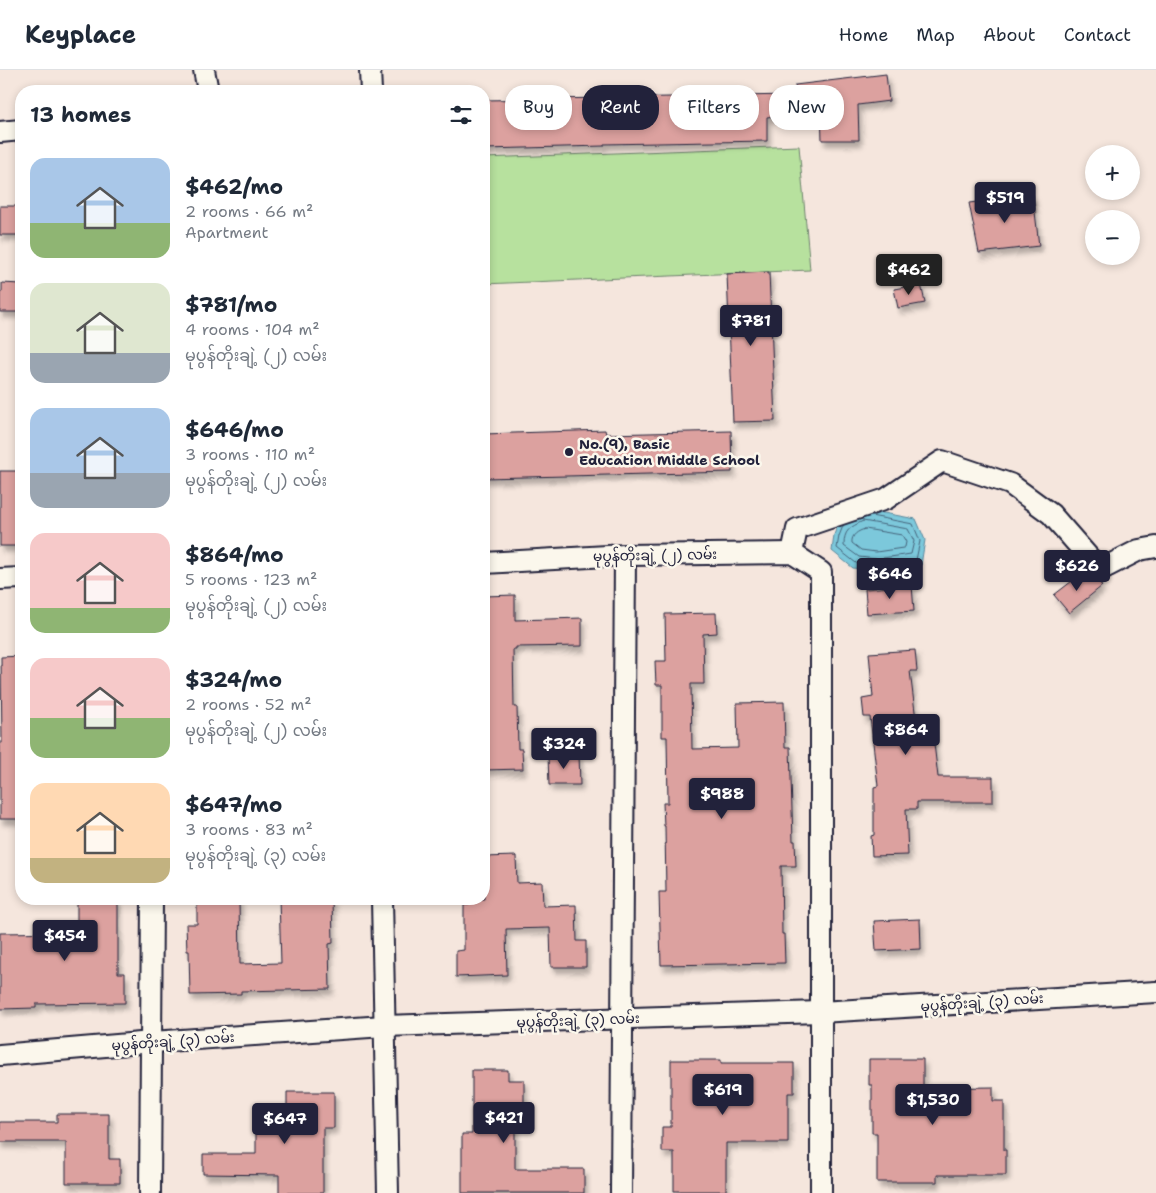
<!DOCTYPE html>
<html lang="en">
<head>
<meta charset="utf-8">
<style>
  :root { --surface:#fff; --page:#f6f6f7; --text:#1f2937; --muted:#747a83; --line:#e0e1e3; --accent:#22223b }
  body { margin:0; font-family:"Shantell Sans","Noto Sans Myanmar",sans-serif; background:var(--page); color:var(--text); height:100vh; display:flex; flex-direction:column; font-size:19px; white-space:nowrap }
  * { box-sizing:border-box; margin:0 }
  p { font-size:16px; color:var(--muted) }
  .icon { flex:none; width:28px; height:28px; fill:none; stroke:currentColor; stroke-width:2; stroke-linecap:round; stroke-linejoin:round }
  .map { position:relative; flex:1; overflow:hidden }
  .side { position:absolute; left:15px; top:15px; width:475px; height:820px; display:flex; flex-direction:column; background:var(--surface); border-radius:20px; box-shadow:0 2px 8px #0003 }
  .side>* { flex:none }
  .hud { position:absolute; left:505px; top:15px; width:475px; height:45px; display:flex; gap:10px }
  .fabs { position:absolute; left:1085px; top:75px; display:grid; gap:10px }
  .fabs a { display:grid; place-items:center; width:55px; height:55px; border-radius:50%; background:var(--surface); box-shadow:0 2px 8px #0003; font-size:25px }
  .price { position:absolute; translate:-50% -42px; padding:0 11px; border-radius:5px; background:var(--accent); color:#fff; font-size:16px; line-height:32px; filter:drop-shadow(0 1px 2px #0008) }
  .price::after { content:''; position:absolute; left:50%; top:30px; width:15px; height:11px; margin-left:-8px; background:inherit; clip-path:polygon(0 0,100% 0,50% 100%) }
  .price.current { background:#222; color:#fff }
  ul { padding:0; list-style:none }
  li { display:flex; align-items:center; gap:15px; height:125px; padding:0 15px }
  li span { display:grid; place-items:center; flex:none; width:140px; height:100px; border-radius:15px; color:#555 }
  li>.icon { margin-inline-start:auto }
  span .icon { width:60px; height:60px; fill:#fffc; stroke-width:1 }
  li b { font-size:21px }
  h2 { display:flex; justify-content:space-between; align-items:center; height:60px; padding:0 15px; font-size:21px }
  .pill { padding:0 18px; border-radius:20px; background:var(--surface); box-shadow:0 2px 8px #0003; font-size:18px; line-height:45px }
  .pill.current { background:var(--accent); color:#fff }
  header { display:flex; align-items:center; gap:30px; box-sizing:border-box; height:70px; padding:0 25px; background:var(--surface); border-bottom:1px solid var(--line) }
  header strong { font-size:24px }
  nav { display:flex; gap:28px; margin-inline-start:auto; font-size:18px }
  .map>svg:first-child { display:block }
</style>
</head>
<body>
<header>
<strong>Keyplace</strong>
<nav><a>Home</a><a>Map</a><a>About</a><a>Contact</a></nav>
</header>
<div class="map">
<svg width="1156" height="1123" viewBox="0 0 1156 1123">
  <defs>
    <filter id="shadow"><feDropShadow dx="3" dy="5.5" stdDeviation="2.5" flood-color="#0004"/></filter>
  </defs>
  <rect width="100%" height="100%" fill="#f5e6dd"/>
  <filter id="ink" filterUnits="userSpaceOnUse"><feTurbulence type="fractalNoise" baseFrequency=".02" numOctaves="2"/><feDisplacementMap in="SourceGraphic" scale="10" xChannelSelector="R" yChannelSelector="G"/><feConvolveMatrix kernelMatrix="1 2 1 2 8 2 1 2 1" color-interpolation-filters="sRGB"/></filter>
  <g filter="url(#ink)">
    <path fill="#b7e19e" stroke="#6c826c" d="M799 76 810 200 484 214V88Z"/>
    <path fill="#7cc8db" stroke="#58869b" d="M878 442 916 449 925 470 921 495 877 501 853 498 832 481 834 465 839 451Z"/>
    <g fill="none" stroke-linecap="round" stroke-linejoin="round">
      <g stroke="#46647b" stroke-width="1">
        <path d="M863 451 908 459 914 471 911 484 876 489 859 487 844 476C844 460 849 458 863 451Z"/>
        <path d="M843 456 839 466 837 478 856 493 876 495 916 490 920 471 913 454 871 446"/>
        <path d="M865 459 902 465 906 472 905 477 903 478 876 482 861 480 852 473C851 465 858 461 865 459Z"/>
      </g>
    </g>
    <g fill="#dca19f" stroke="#22223b" filter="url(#shadow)">
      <path d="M886 4 889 31 858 35 859 70H822L821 40 767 47V71L604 74V76L484 79V30L796 25 795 15Z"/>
      <path d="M1033 125 1039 176 979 183 969 133Z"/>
      <rect x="0" y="136" width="21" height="29"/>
      <path d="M769 202 775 351 733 352 727 204Z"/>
      <path d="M2 213 21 214V242H0V222H2Z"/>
      <path d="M921 214 925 233 898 238 894 219Z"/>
      <path d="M605 360 606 364 731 361 732 402 484 408V364Z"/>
      <rect x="0" y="401" width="21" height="75"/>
      <path d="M1085 501 1091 508 1098 511 1102 516 1069 543 1054 525Z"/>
      <path d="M912 515 914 541 867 544 865 519Z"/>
      <path d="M515 525V550L582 548V576L516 577V579H513L514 637H517L518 679H522L523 699 484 700V526Z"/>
      <path d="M716 543 717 563 703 564 704 614H691L692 679 738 678 737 633 784 632 785 677H790L793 771H795L796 796H781L782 864H784L785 893 661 895 659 822H666L665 756H664L663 733H668L667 667H662V615H656L655 591H666L665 544Z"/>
      <path d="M915 580 917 601H910L917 658 932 657 938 707H993V732H917V739H906L908 785 872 786 871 766 874 765V717L878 716 870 647H864L862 629 873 627 869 583Z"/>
      <path d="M21 586V749H0V673H2L1 587Z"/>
      <path d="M579 684 580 715H549L548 685Z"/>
      <path d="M516 786 517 813 542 812 543 836 576 835 577 871H586V897H551L550 858 506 859 507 905 456 907V881L464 880V835H469L468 829H484V787Z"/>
      <path d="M77 829H118V903H125V933L36 934V938L0 939V863L77 862Z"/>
      <path d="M197 829H239L240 894 281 893 279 829H332L333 873 329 874 330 919 241 921V924L190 925 189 881H187L186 854H197Z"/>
      <path d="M920 849 921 879 876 881 874 851Z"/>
      <path d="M869 989H923V1018L993 1017V1031H1004V1080H1006V1105H937V1112H877V1063H872V1015H869Z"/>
      <path d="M671 990H721V993H794V1023H788V1073H726V1121H674V1082H662V1057H671Z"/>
      <path d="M472 1000H508V1010H524V1041H515V1099H584V1123H462V1064H472Z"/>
      <path d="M287 1022H334V1058H323V1123H279V1105L203 1104V1084H256V1039H287Z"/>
      <path d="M57 1044H109V1089H120V1113H66V1072H0V1052H57Z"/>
    </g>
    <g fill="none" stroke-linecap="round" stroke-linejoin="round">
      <g stroke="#22223b" stroke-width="24">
        <g id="minor">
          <path d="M204 0 208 21"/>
          <path d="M370 0 371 21"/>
          <path d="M0 62 21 60"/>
          <path d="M792 483 797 459 886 429 942 391 1010 414 1051 444 1100 500 1139 480 1156 477"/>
          <path d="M484 493 625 485 792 483 821 502V1123"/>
          <path d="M0 509 21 508"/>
          <path d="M382 829 388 1123"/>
          <path d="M0 985 152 972 384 956 820 942 1156 922"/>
          <path d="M150 1123 152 829"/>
          <path d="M621 1123 625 485"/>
        </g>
      </g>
      <use href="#minor" stroke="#fbf7ec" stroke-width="20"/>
    </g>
  </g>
  <circle fill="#22223b" stroke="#fbf7ec" stroke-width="2" cx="569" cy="382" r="5"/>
  <g text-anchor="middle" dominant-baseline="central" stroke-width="5" stroke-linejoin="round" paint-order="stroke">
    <g font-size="14" font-weight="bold" fill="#22223b" stroke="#fbf7ec" text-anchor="start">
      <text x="579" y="374">No.(9), Basic<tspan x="579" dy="16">Education Middle School</tspan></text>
    </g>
    <g font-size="14" fill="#22223b" stroke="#fbf7ec">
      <text transform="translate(655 485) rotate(-1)">မုပွန်တိုးချဲ့ (၂) လမ်း</text>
      <text transform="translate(982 932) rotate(-4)">မုပွန်တိုးချဲ့ (၃) လမ်း</text>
      <text transform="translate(578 950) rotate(-2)">မုပွန်တိုးချဲ့ (၃) လမ်း</text>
      <text transform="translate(173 971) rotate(-4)">မုပွန်တိုးချဲ့ (၃) လမ်း</text>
    </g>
  </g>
</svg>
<div class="fabs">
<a>+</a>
<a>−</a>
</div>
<b class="price" style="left:1005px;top:154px">$519</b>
<b class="price current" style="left:909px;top:226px">$462</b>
<b class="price" style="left:751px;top:277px">$781</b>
<b class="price" style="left:1077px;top:522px">$626</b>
<b class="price" style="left:890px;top:530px">$646</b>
<b class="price" style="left:906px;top:686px">$864</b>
<b class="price" style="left:564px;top:700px">$324</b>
<b class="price" style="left:722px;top:750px">$988</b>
<b class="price" style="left:65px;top:892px">$454</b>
<b class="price" style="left:723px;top:1046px">$619</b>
<b class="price" style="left:933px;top:1056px">$1,530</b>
<b class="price" style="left:504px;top:1074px">$421</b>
<b class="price" style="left:285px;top:1075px">$647</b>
<div class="hud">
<a class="pill">Buy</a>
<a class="pill current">Rent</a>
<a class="pill">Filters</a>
<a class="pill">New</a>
</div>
<section class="side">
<h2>13 homes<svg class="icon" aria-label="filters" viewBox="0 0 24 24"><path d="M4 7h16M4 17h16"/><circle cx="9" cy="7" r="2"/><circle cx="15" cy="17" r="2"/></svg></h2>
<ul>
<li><span style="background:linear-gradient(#a9c7e8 65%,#8fb573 0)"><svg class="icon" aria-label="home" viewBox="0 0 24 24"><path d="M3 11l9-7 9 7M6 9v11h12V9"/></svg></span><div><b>$462/mo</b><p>2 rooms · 66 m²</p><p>Apartment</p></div></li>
<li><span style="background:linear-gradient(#dfe7d0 70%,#9aa5b1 0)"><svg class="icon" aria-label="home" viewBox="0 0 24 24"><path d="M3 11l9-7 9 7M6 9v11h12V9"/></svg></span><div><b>$781/mo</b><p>4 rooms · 104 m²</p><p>မုပွန်တိုးချဲ့ (၂) လမ်း</p></div></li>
<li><span style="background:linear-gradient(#a9c7e8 65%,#9aa5b1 0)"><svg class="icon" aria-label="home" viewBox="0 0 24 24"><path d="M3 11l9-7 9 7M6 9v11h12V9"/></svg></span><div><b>$646/mo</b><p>3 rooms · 110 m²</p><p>မုပွန်တိုးချဲ့ (၂) လမ်း</p></div></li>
<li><span style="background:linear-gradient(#f6c9c9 75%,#8fb573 0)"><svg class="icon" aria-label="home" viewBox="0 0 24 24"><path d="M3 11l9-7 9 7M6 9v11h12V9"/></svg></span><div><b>$864/mo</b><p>5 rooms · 123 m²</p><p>မုပွန်တိုးချဲ့ (၂) လမ်း</p></div></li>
<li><span style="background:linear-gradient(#f6c9c9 60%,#8fb573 0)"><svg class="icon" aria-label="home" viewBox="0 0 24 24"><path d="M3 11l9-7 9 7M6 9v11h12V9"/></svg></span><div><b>$324/mo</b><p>2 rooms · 52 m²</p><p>မုပွန်တိုးချဲ့ (၂) လမ်း</p></div></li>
<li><span style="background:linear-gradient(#ffd9b3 75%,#c2b280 0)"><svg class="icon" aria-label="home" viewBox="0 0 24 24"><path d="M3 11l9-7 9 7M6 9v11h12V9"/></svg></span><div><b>$647/mo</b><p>3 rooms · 83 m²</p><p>မုပွန်တိုးချဲ့ (၃) လမ်း</p></div></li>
</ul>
</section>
</div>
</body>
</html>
